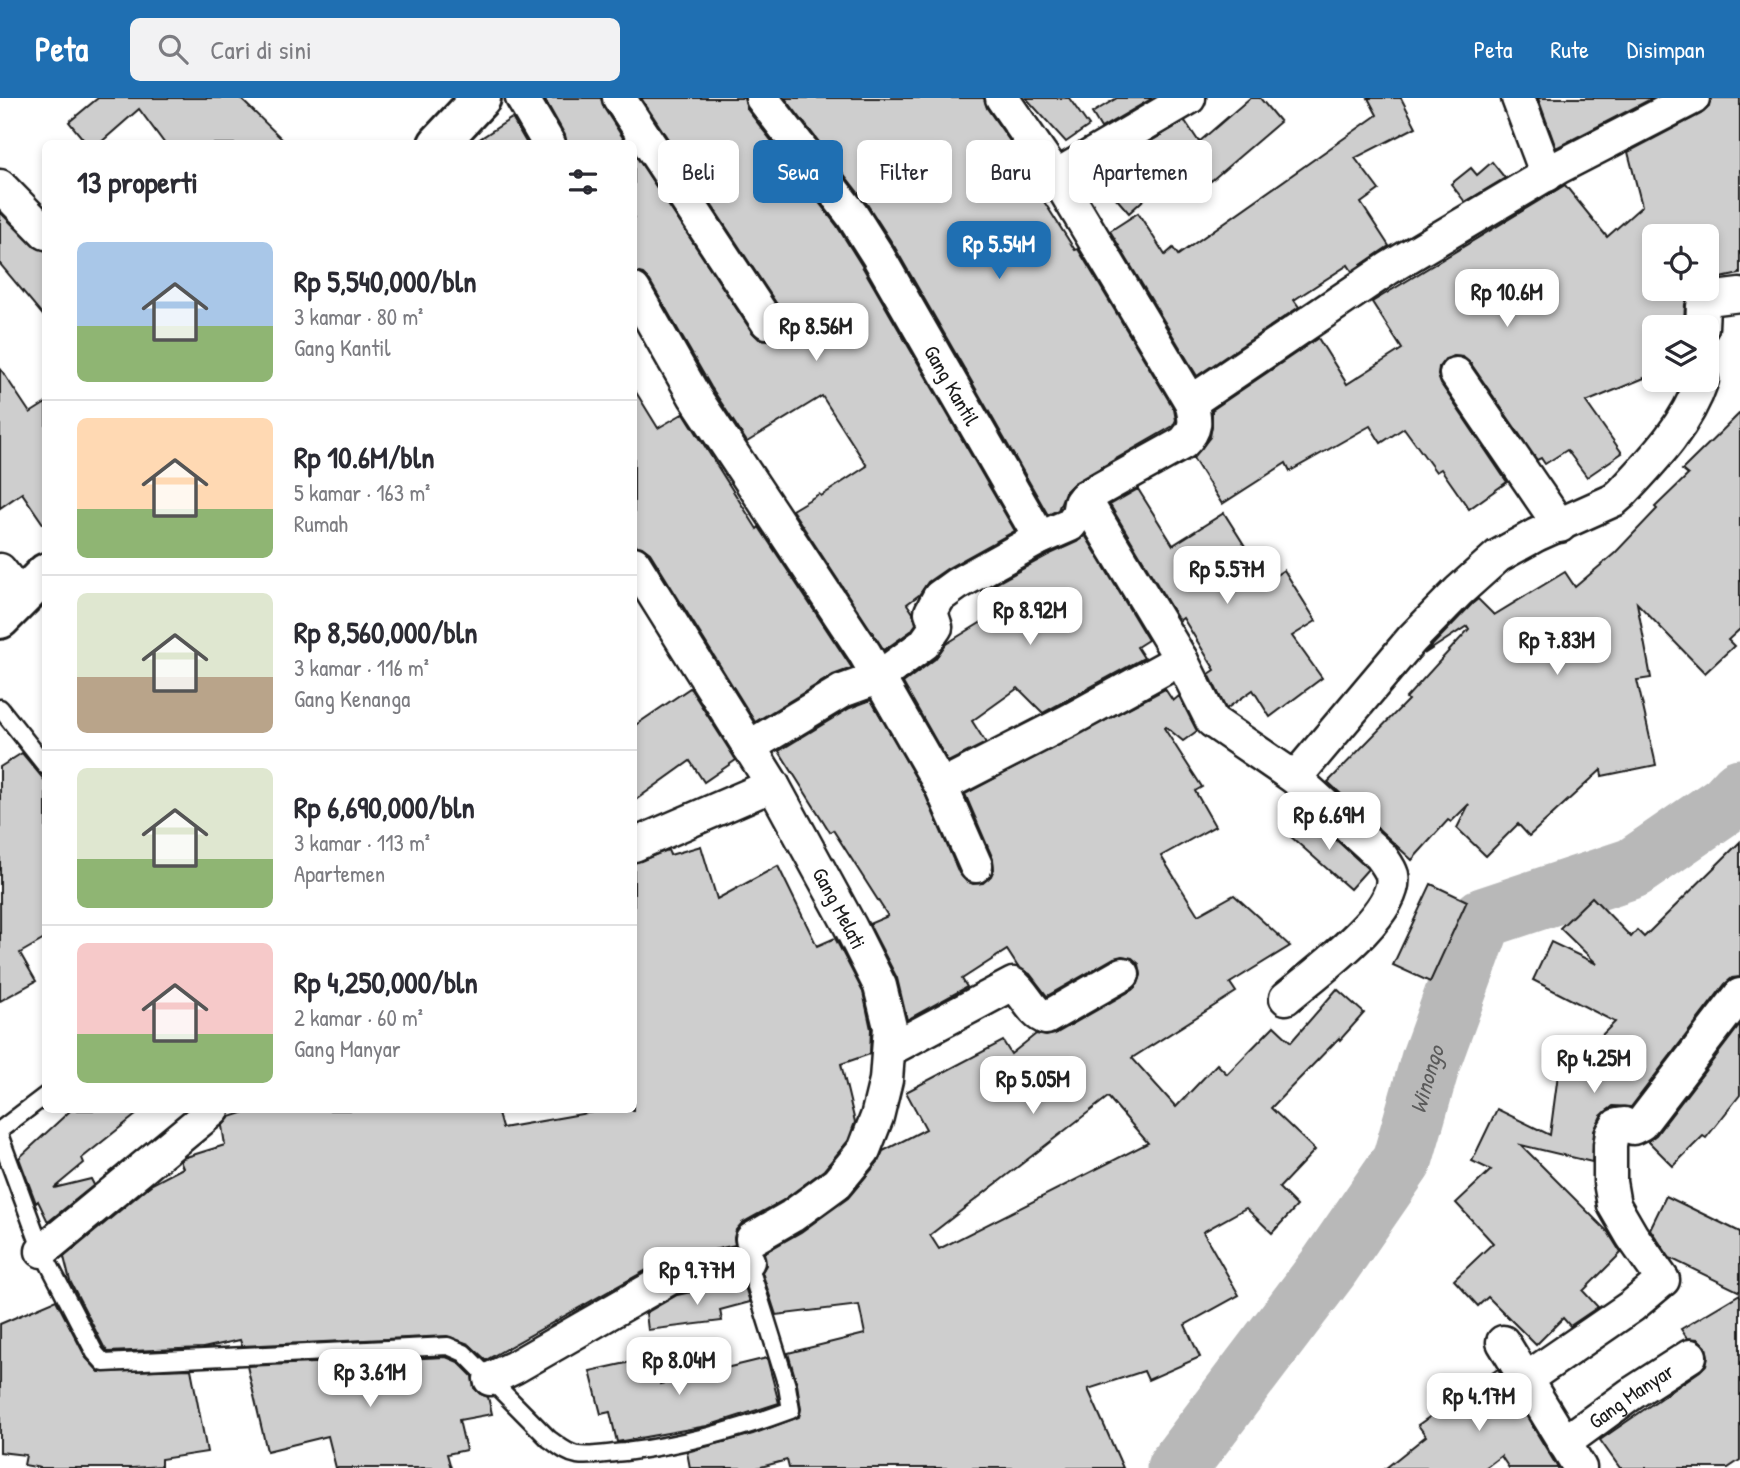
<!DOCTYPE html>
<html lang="id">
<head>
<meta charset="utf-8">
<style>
  :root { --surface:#fff; --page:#f2f2f3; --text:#2b2b33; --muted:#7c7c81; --line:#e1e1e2; --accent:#1f6fb2 }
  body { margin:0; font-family:"Patrick Hand",sans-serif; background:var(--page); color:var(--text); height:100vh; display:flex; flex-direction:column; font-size:26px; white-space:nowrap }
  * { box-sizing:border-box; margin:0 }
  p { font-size:23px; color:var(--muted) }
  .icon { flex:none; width:38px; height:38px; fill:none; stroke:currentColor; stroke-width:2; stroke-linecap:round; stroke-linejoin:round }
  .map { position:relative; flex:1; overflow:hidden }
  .panel { position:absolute; left:42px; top:42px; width:595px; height:973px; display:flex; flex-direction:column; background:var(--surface); border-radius:10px; box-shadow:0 4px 10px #0003 }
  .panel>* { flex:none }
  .guide { position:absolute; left:658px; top:42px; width:665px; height:63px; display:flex; gap:14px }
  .controls { position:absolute; left:1642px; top:126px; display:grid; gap:14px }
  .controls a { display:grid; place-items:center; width:77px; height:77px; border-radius:10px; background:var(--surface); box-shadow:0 4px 10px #0003; font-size:35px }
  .price { position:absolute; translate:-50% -60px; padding:0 16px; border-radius:14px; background:#fff; color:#222; font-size:23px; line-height:46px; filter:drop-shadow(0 2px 4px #0008) }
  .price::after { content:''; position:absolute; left:50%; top:42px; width:21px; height:16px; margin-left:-10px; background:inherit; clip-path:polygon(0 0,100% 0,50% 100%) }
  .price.selected { background:var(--accent); color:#fff }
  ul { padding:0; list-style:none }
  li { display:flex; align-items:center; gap:21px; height:175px; padding:0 35px }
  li+li { border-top:2px solid var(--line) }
  li span { display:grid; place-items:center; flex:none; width:196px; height:140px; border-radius:10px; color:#555 }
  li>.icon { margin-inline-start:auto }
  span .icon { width:84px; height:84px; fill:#fffc; stroke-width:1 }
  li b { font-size:30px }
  h2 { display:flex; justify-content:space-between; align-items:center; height:84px; padding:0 35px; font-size:30px }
  .chip { padding:0 24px; border-radius:10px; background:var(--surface); box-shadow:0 4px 10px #0003; font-size:24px; line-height:63px }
  .chip.selected { background:var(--accent); color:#fff }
  header { display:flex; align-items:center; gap:42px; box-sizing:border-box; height:98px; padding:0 35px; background:var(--accent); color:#fff }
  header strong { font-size:33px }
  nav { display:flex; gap:38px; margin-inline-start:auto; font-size:24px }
  .search { width:490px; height:63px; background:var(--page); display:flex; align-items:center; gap:18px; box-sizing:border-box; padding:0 24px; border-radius:10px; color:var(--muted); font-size:26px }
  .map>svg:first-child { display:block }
</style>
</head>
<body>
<header>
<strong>Peta</strong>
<div class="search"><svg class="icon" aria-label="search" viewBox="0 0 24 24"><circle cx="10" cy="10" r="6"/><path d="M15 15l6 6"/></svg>Cari di sini</div>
<nav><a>Peta</a><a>Rute</a><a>Disimpan</a></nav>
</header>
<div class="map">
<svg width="1740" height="1370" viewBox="0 0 1740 1370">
  <rect width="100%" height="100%" fill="#fff"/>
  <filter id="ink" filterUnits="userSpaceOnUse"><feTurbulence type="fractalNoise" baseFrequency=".0143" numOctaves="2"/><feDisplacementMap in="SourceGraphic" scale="14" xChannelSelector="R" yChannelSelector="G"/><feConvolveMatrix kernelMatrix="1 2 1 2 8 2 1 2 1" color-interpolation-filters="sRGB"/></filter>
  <g filter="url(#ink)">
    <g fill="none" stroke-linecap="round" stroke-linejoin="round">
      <path stroke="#b8b8b8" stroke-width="61" id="s1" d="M1177 1370 1329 1169 1402 1063 1431 962 1483 820 1633 770 1727 705 1740 691"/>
    </g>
    <g fill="#cecece" stroke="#1c1c1c" stroke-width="2" fill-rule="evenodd">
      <path d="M98 0H240L287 46H165L139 11 99 46H87L69 24Z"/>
      <path d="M544 0H601L604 10 627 46H567L565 37Z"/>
      <path d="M641 0H744L747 11 837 128 862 168 1015 433 948 470 928 484 919 497 907 506 913 515 916 526 911 533 884 552 792 412 819 396 821 398 867 368 822 298 747 344 711 289 650 183 643 176 634 174V55L752 234 759 241 769 242 778 239 784 232 785 222 782 214Z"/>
      <path d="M785 0H984L987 10 1041 88 1047 99 1043 102 1075 152 1078 151 1174 311 1176 322 1173 328 1074 385 1065 394 1058 412 1048 417 894 148 867 106Z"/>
      <path d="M1026 0H1069L1089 28 1066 44Z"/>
      <path d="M1117 0H1151V1L1101 30 1092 15Z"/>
      <path d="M1250 0H1260L1280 24 1211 83 1196 62 1163 84 1129 115 1103 85 1124 67 1121 61 1185 23 1199 44Z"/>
      <path d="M1368 0H1401L1416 29 1355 60 1379 92 1361 105 1389 148 1352 173 1348 167 1294 202 1299 209 1197 278 1110 133 1138 115 1165 157 1173 150 1178 157 1377 17Z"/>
      <path d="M1538 0H1653L1556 50Z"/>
      <path d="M1711 0H1740V176L1706 183V138H1654V191H1693L1685 206 1684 224 1654 229V276L1586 304 1622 355 1587 379 1567 352 1545 366 1541 360 1537 362 1471 266 1463 259 1454 258 1445 261 1439 269 1438 277 1441 286 1507 384 1469 411 1441 371 1436 374 1404 330 1381 345 1370 328 1290 373 1286 365 1222 406 1193 360 1210 339 1212 328V312L1318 240 1347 286 1402 251 1372 204 1565 87 1607 139 1642 108 1628 54 1701 16 1709 9Z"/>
      <path d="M512 20 527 46H472Z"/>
      <path d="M1492 64 1505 80 1465 104 1451 86 1471 70 1477 77Z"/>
      <path d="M0 114 33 148 46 153V221L0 166Z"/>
      <path d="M0 270 30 315 46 305V430L22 395 0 410Z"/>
      <path d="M634 291 658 330 684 315 757 431 759 429 852 570 833 577 755 624 650 455 642 449 634 447Z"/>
      <path d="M1740 315V531L1728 542 1734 548 1705 575 1637 505 1651 580 1637 582 1656 667 1602 678 1601 672 1529 738 1518 726 1486 758 1457 730 1469 706 1451 724 1448 722 1412 762 1328 684 1408 602 1406 600 1469 531 1467 528 1424 556 1472 506 1478 501 1494 517 1565 474 1575 489 1615 455 1657 411 1655 409 1688 377 1682 372Z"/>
      <path d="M1138 391 1173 447 1224 415 1267 483 1284 472 1316 523 1292 538 1322 580 1270 619 1253 592 1226 611 1209 576 1215 572 1183 520 1179 523 1110 407Z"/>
      <path d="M1085 437 1148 542 1137 549 1144 560 1043 615 1018 590 972 623 986 645 948 664 903 585 935 561 946 546 998 514 984 492 1048 457 1077 444Z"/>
      <path d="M690 590 736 662 704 684 690 663 634 703V628Z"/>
      <path d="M1165 591 1173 603 1179 598 1197 633 1183 643 1166 629 1164 630 1202 689 1195 693 1215 728 1161 758 1198 817 1234 797 1290 848 1230 885 1236 894 1132 960 1176 1009 1217 966 1227 976 1274 928 1291 944 1337 891 1364 915 1340 942 1339 940 1271 1010 1315 1052 1279 1090 1297 1108 1272 1135 1246 1110 1203 1134 1239 1197 1185 1227 1200 1259 1148 1282 1144 1273 1088 1291 1123 1370H789L787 1362 757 1370H690L687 1354 753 1336 799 1319 801 1311 797 1286 788 1255 865 1236 859 1207 776 1217 762 1174 766 1167 764 1155 801 1134 848 1100 878 1064 883 1053 926 1031 906 994 1003 943 1011 956 1036 936 1046 938 1055 936 1132 892 1138 886 1141 877 1139 866 1132 860 1122 858 1114 860 1047 898 1030 876 1018 869 1007 852 962 881 967 889 907 922 897 880 869 826 888 818 833 732 830 734 779 653 850 610 871 602 925 696 959 775 966 783 973 786 983 785 991 778 994 771 993 761 965 696ZM1108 999 1148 1045 939 1151 930 1137Z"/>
      <path d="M22 655 46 684V840L20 855 36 883 0 903V669Z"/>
      <path d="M1309 717 1368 771 1350 791 1290 738Z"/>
      <path d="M1740 744V879L1732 880 1725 886 1631 1009 1613 1008 1601 1018 1594 1033 1592 1064 1521 1047 1608 1134 1621 1155 1583 1193 1598 1209 1570 1228 1563 1220 1536 1247 1488 1199 1478 1208 1454 1182 1493 1145 1456 1105 1491 1072 1472 1063 1497 1011 1550 1037 1560 961 1576 963 1615 924 1533 882 1551 844 1597 866 1560 830 1592 799 1631 839 1637 832 1644 839Z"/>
      <path d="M701 748 717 801 778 768 817 848 835 840 863 894 871 931 870 956 841 966 855 1024 848 1043 824 1072 782 1103 742 1125 736 1132 734 1140 735 1147 661 1164 486 1262 469 1246 447 1238 242 1248 240 1242 203 1250 108 1254 104 1249 70 1183 64 1159 152 1086 183 1070 180 1063 183 1060 225 1047 222 1028 230 1019 251 1012H497L502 1030 604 1012H634V765L668 752 670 757Z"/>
      <path d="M1431 786 1467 803 1430 884 1393 867Z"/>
      <path d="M1740 927V997L1706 1040 1703 1038 1673 1068 1648 1043 1656 1037Z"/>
      <path d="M71 1012H142L82 1060 84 1065 54 1090 91 1081 94 1087 48 1124 38 1103 36 1105 19 1060Z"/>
      <path d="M1666 1098 1740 1134V1194L1670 1160 1650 1131Z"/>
      <path d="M743 1183 750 1204 720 1212 722 1223 648 1232 646 1215 677 1197Z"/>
      <path d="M1740 1196V1362L1728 1370H1620L1600 1342 1700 1273 1706 1267 1708 1258 1706 1249 1698 1241 1687 1240 1681 1231Z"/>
      <path d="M56 1202 86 1260 99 1274 191 1271 207 1354 161 1361V1368L132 1370H41L24 1367 26 1357 0 1354V1226Z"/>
      <path d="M446 1259 458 1264 472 1278 474 1290 480 1296 488 1299 492 1316 459 1322 466 1352 447 1356 451 1370H336L328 1338 267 1353 247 1268Z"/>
      <path d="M654 1259 660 1286 767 1260 779 1305 707 1328 617 1344 610 1314 601 1316 590 1273Z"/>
      <path d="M1498 1271 1558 1370H1509L1501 1358 1485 1370H1386L1426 1338 1418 1327Z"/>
    </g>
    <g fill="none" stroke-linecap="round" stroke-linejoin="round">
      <g stroke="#1c1c1c" stroke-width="21">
        <g id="service">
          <path d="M0 610 46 668"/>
          <path d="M0 1032 46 997"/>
          <path d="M0 1039 42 1153 95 1255 104 1265 448 1248 464 1255 549 1341C558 1347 566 1355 577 1357 593 1359 610 1355 625 1354 686 1346 734 1333 791 1312L787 1288 748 1163"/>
        </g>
      </g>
      <g stroke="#1c1c1c" stroke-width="37">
        <g id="minor">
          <path d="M522 0 549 46"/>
          <path d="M619 0 767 224"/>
          <path id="s2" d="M762 0 852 117 878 158 1040 440"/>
          <path d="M1518 0 1547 77"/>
          <path d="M1056 78 1189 0"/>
          <path d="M0 88 46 135"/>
          <path d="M634 192 695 299 864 554 941 688 976 768"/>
          <path d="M1702 229 1703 208 1708 201 1740 197"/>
          <path d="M1456 276 1560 428"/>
          <path d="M1191 304 1389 170 1559 69 1693 0"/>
          <path d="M1084 400 1181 561 1212 623 1295 680 1381 758C1385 764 1390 770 1392 777 1400 815 1313 877 1286 900"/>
          <path id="s3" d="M634 465 773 687 850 828 880 888 890 929 886 982 877 1019 864 1052 837 1085 792 1118 752 1141"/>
          <path d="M0 472 21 499"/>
          <path d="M749 649 842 593 878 580 924 546 936 529 931 514 939 499 957 486 1040 440 1070 427 1078 416 1080 405 1084 400 1183 345C1197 331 1196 323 1191 304L1056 78 1002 0"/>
          <path d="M1295 680 1412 541 1459 493 1498 458 1536 437 1614 402 1622 395C1654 361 1687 327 1702 282"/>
          <path d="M941 688 1070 622 1181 561"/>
          <path d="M634 747 773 687"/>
          <path d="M889 952 1013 886C1025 895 1032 916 1046 920L1123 876"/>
          <path d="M42 1153 213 1012"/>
          <path d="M1503 1244 1580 1370"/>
          <path d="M490 1281 515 1269 670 1180C696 1173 722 1170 748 1163"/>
          <path d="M1526 1281 1632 1208 1663 1182 1632 1138 1614 1107 1610 1084V1047L1612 1036 1617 1027 1624 1026 1633 1030 1641 1026 1740 897"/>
          <path id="s4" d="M1564 1345 1631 1296 1690 1258"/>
        </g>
      </g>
      <g stroke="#1c1c1c" stroke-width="44">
        <g id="tertiary">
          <path d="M438 46 481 0"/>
          <path d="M0 521 46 475"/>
        </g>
      </g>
      <use href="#service" stroke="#fff" stroke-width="16"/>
      <use href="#minor" stroke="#fff" stroke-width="32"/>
      <use href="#tertiary" stroke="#fff" stroke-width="38"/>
    </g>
  </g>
  <g text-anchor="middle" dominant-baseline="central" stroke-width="5" stroke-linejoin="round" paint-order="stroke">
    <g font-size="21" fill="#1c1c1c" stroke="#fff">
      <text stroke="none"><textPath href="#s2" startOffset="345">Gang Kantil</textPath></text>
      <text stroke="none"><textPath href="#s3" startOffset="402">Gang Melati</textPath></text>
      <text stroke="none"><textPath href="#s4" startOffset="82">Gang Manyar</textPath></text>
    </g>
    <g font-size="23" font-style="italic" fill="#5a5a5a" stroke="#fff">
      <text stroke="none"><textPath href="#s1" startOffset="466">Winongo</textPath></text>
    </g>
  </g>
</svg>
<div class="controls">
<a><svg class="icon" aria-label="locate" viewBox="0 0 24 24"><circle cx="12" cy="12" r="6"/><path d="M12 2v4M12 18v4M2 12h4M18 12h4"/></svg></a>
<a><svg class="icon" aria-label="layers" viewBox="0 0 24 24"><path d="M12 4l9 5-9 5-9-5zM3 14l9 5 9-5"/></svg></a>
</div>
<b class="price selected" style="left:999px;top:183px">Rp 5.54M</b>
<b class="price" style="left:1507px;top:231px">Rp 10.6M</b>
<b class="price" style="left:816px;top:265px">Rp 8.56M</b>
<b class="price" style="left:1227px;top:508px">Rp 5.57M</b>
<b class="price" style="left:1030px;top:549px">Rp 8.92M</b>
<b class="price" style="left:1557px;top:579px">Rp 7.83M</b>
<b class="price" style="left:1329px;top:754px">Rp 6.69M</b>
<b class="price" style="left:1594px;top:997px">Rp 4.25M</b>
<b class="price" style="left:1033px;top:1018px">Rp 5.05M</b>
<b class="price" style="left:697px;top:1209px">Rp 9.77M</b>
<b class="price" style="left:679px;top:1299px">Rp 8.04M</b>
<b class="price" style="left:370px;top:1311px">Rp 3.61M</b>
<b class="price" style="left:1479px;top:1335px">Rp 4.17M</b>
<div class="guide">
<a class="chip">Beli</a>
<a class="chip selected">Sewa</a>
<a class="chip">Filter</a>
<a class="chip">Baru</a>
<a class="chip">Apartemen</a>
</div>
<section class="panel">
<h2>13 properti<svg class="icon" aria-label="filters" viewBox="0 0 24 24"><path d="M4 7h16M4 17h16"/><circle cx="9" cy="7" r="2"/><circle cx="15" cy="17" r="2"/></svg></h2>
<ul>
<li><span style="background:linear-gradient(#a9c7e8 60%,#8fb573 0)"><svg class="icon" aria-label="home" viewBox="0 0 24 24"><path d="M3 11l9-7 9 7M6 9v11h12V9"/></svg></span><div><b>Rp 5,540,000/bln</b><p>3 kamar · 80 m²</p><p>Gang Kantil</p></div></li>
<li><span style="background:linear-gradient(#ffd9b3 65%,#8fb573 0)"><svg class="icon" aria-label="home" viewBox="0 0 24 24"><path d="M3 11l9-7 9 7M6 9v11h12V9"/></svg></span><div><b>Rp 10.6M/bln</b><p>5 kamar · 163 m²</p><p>Rumah</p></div></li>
<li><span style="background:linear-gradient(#dfe7d0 60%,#b9a48a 0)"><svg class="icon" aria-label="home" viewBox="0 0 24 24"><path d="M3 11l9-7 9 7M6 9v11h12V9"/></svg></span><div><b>Rp 8,560,000/bln</b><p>3 kamar · 116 m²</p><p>Gang Kenanga</p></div></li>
<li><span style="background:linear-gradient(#dfe7d0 65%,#8fb573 0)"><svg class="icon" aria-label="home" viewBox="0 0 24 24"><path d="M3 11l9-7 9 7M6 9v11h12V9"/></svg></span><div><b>Rp 6,690,000/bln</b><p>3 kamar · 113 m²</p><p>Apartemen</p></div></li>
<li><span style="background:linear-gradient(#f6c9c9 65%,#8fb573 0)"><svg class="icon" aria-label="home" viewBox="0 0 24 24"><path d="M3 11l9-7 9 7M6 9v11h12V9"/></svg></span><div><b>Rp 4,250,000/bln</b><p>2 kamar · 60 m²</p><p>Gang Manyar</p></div></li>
</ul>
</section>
</div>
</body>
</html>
